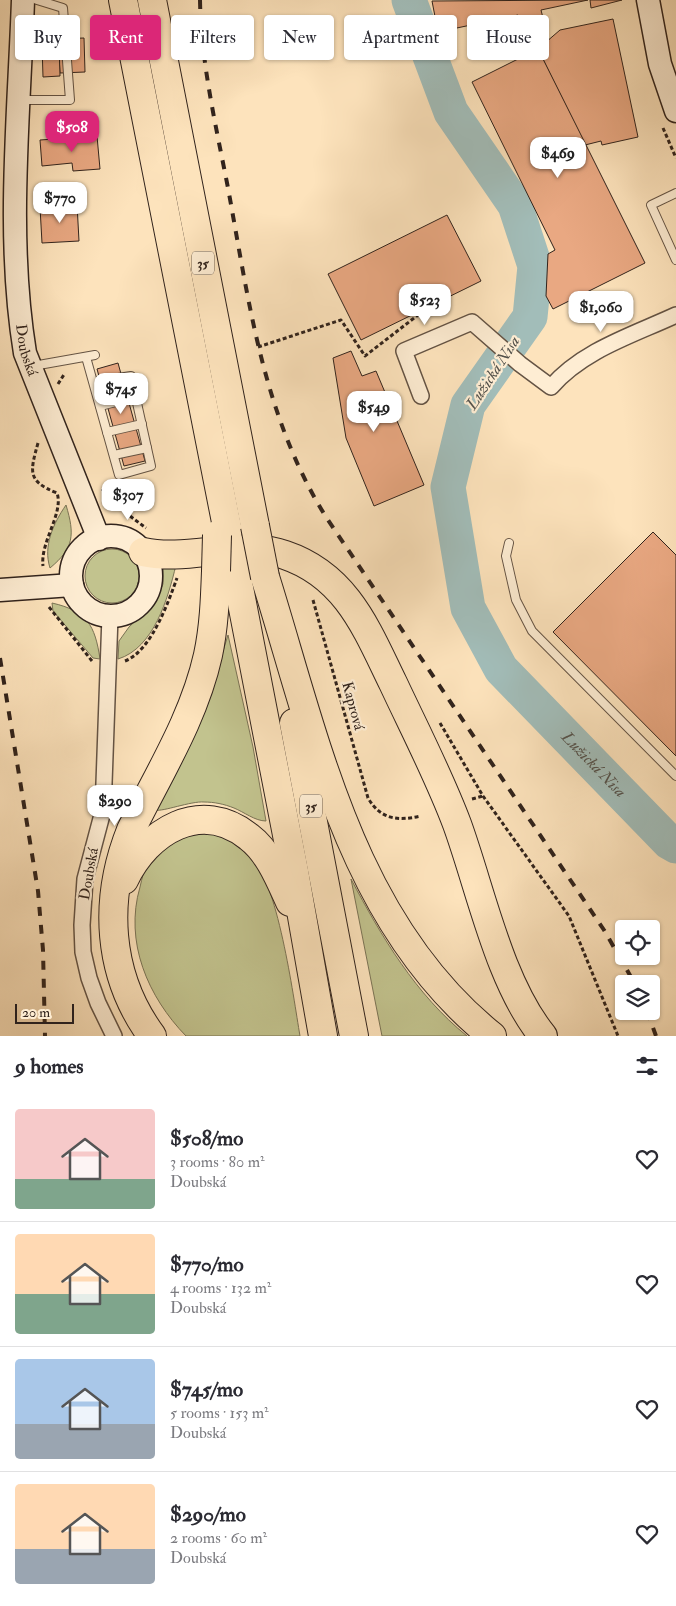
<!DOCTYPE html>
<html lang="en">
<head>
<meta charset="utf-8">
<style>
  :root { --surface:#fff; --page:#f2f2f3; --text:#2b2b33; --muted:#7c7c81; --line:#e1e1e2; --accent:#db2777 }
  body { margin:0; font-family:"IM FELL Double Pica",serif; background:var(--page); color:var(--text); height:100vh; display:flex; flex-direction:column; font-size:19px; white-space:nowrap }
  * { box-sizing:border-box; margin:0 }
  p { font-size:16px; color:var(--muted) }
  .icon { flex:none; width:28px; height:28px; fill:none; stroke:currentColor; stroke-width:2; stroke-linecap:round; stroke-linejoin:round }
  .map { position:relative; height:1036px; overflow:hidden }
  .drawer { display:flex; flex-direction:column; background:var(--surface); flex:1 }
  .drawer>* { flex:none }
  .banner { position:absolute; left:15px; top:15px; width:646px; height:45px; display:flex; gap:10px }
  .buttons { position:absolute; left:615px; top:920px; display:grid; gap:10px }
  .buttons a { display:grid; place-items:center; width:45px; height:45px; border-radius:5px; background:var(--surface); box-shadow:0 1px 4px #0004; font-size:25px }
  .scale { position:absolute; left:15px; bottom:12px; width:59px; box-sizing:border-box; padding-left:5px; border:2px solid #31231c; border-top:0; font-size:14px; line-height:18px; white-space:nowrap; color:#31231c; -webkit-text-stroke:4px #feedd3; paint-order:stroke }
  .price { position:absolute; translate:-50% -42px; padding:0 11px; border-radius:10px; background:#fff; color:#222; font-size:16px; line-height:32px; filter:drop-shadow(0 1px 2px #0008) }
  .price::after { content:''; position:absolute; left:50%; top:30px; width:15px; height:11px; margin-left:-8px; background:inherit; clip-path:polygon(0 0,100% 0,50% 100%) }
  .price.current { background:var(--accent); color:#fff }
  ul { padding:0; list-style:none }
  li { display:flex; align-items:center; gap:15px; height:125px; padding:0 15px }
  li+li { border-top:1px solid var(--line) }
  li span { display:grid; place-items:center; flex:none; width:140px; height:100px; border-radius:5px; color:#555 }
  li>.icon { margin-inline-start:auto }
  span .icon { width:60px; height:60px; fill:#fffc; stroke-width:1 }
  li b { font-size:21px }
  h2 { display:flex; justify-content:space-between; align-items:center; height:60px; padding:0 15px; font-size:21px }
  .pill { padding:0 18px; border-radius:5px; background:var(--surface); box-shadow:0 1px 4px #0004; font-size:18px; line-height:45px }
  .pill.current { background:var(--accent); color:#fff }
  .map>svg:first-child { display:block }
</style>
</head>
<body>
<div class="map">
<svg width="676" height="1036" viewBox="0 0 676 1036">
  <rect width="100%" height="100%" fill="#fde3bc"/>
  <filter id="stains"><feTurbulence type="fractalNoise" baseFrequency=".004" numOctaves="4"/><feColorMatrix values="0 0 0 0 .2 0 0 0 0 .09 0 0 0 0 .02 0 0 0 .5 -.17"/></filter>
  <radialGradient id="worn" r=".72"><stop offset=".6" stop-color="#630" stop-opacity="0"/><stop offset="1" stop-color="#630" stop-opacity=".3"/></radialGradient>
  <g fill="#c2c38e" stroke="#7a7355">
    <path d="M66 505C75 535 74 548 50 568 43 546 53 524 66 505Z"/>
    <circle cx="112" cy="576" r="27"/>
    <path d="M176 565C168 598 154 648 118 659L119 641 129 627 155 602 163 584V567Z"/>
    <path d="M52 603C87 611 95 625 100 659L93 658 53 611Z"/>
    <path d="M228 635 253 747 266 821C255 821 244 812 234 808 224 804 214 802 204 802 191 801 162 812 156 810L216 674Z"/>
    <path d="M200 831C218 835 234 840 249 853 278 880 293 995 300 1036H186C148 997 124 942 140 887 142 879 144 868 148 861 161 844 181 838 200 831Z"/>
    <path d="M351 879C381 936 416 995 467 1036H382Z"/>
  </g>
  <g fill="none" stroke-linecap="round" stroke-linejoin="round">
    <path stroke="#a2bdb9" stroke-width="35" id="s1" d="M409 0 451 112 515 205 535 266 530 317 468 405 448 487 468 608 501 669 669 842 676 846"/>
  </g>
  <g fill="#e9a882" stroke="#31231c">
    <path d="M588 0 541 10 543 18 540 22 523 26 520 24 518 15 438 32 432 1Z"/>
    <path d="M590 0H622L591 8Z"/>
    <path d="M613 19 638 137 602 145 601 141 585 145 538 49 560 30Z"/>
    <path d="M84 38 85 72 60 73 58 39Z"/>
    <path d="M59 44 60 76 43 77 42 45Z"/>
    <path d="M538 49 645 263 553 309 546 296 548 254 555 250 472 82Z"/>
    <path d="M97 136 100 169 73 171 72 163 42 166 40 140Z"/>
    <path d="M77 204 79 241 42 243 40 207Z"/>
    <path d="M447 215 481 281 361 340 328 274Z"/>
    <path d="M351 351 362 376 376 371 424 485 374 506 346 438 333 358Z"/>
    <path d="M118 363 145 461 124 466 97 369Z"/>
    <path d="M653 532 676 555V756L553 632Z"/>
  </g>
  <g fill="none" stroke-linecap="round" stroke-linejoin="round">
    <g stroke="#645344" stroke-width="10">
      <g id="lane">
        <path d="M21 100H70L63 8 37 0"/>
        <path d="M676 193 651 205 676 260"/>
        <path d="M86 357 119 475 151 466 131 376 93 382"/>
        <path d="M33 366 95 355"/>
        <path d="M100 406 136 397"/>
        <path d="M107 432 142 424"/>
        <path d="M114 455 147 448"/>
        <path d="M509 543 506 556 516 600 532 631 676 776"/>
      </g>
    </g>
    <g stroke="#645344" stroke-width="18">
      <g id="street">
        <path d="M421 396 404 351 472 322 520 364 551 387C583 350 633 335 676 315"/>
        <path d="M110 616 103 811 85 879 82 925 83 952 89 978 98 1003 114 1036"/>
      </g>
    </g>
    <g stroke="#31231c" stroke-width="25">
      <g id="secondary">
        <path id="s2" d="M23 0C19 117 6 237 25 353L99 539"/>
        <path d="M648 0 660 64 676 111"/>
        <circle cx="111" cy="576" r="40"/>
        <path d="M0 590 72 585"/>
      </g>
    </g>
    <g stroke="#31231c" stroke-width="30">
      <g id="highway">
        <path d="M123 0 228 532"/>
        <path d="M152 0 255 526"/>
        <path d="M143 552C189 562 239 539 285 555 347 576 367 630 393 683 415 730 439 776 457 824 481 890 499 982 543 1036"/>
        <path d="M235 567 294 871 323 1036"/>
        <path d="M265 577C316 740 351 923 492 1036"/>
        <path d="M294 723 354 1036"/>
        <path d="M124 880C147 831 201 798 249 837 269 852 280 880 290 902"/>
        <path d="M152 1036C107 975 103 900 131 830 159 773 194 718 208 655 214 627 215 599 216 571"/>
      </g>
    </g>
    <g stroke="#31231c" stroke-width="3" stroke-dasharray="4 2.5" stroke-linecap="butt">
      <path d="M663 128 676 158"/>
      <path d="M258 347 341 320 365 356 418 315"/>
      <path d="M58 384 65 373"/>
      <path d="M38 443C30 472 27 481 57 493 64 513 40 542 43 566"/>
      <path d="M102 489 126 513 146 528"/>
      <path d="M313 600 368 798C381 820 398 821 421 816"/>
      <path d="M49 607 92 661"/>
      <path d="M125 661C151 651 168 603 177 578"/>
      <path d="M440 723 483 796 569 916 618 1036"/>
      <path d="M472 799 483 796"/>
    </g>
    <use href="#lane" stroke="#feedd3" stroke-width="8"/>
    <use href="#street" stroke="#feedd3" stroke-width="15"/>
    <use href="#secondary" stroke="#feedd3" stroke-width="22"/>
    <use href="#highway" stroke="#fde3bc" stroke-width="28"/>
    <g stroke="#31231c" stroke-width="4" stroke-dasharray="9 9" stroke-linecap="butt">
      <path d="M200 0C201 63 216 126 228 188 249 302 263 416 326 517L604 930 635 984"/>
      <path d="M0 658 38 891 43 950 45 1036"/>
      <path d="M647 1011 656 1036"/>
    </g>
    <g stroke="#31231c" stroke-width="30" stroke-linecap="butt">
      <g id="highway-bridge">
        <path d="M255 526 265 577"/>
        <path d="M216 571 217 535"/>
      </g>
    </g>
    <use href="#highway-bridge" stroke="#fde3bc" stroke-width="28"/>
  </g>
  <g text-anchor="middle" dominant-baseline="central" stroke-width="4.5" stroke-linejoin="round" paint-order="stroke">
    <g fill="#feedd3" stroke="#6e6053" stroke-width="1">
      <rect x="192" y="251.5" width="22" height="23" rx="4"/>
      <rect x="300" y="794.5" width="22" height="23" rx="4"/>
    </g>
    <g font-size="14" font-weight="bold" fill="#31231c">
      <text x="203" y="263">35</text>
      <text x="311" y="806">35</text>
    </g>
    <g font-size="15" fill="#31231c" stroke="#feedd3">
      <text stroke="none"><textPath href="#s2" startOffset="351">Doubská</textPath></text>
      <text transform="translate(353 706) rotate(75)">Kaprová</text>
      <text transform="translate(89 874) rotate(-80)">Doubská</text>
    </g>
    <g font-size="16" font-style="italic" fill="#53514b" stroke="#feedd3">
      <text transform="translate(493 373) rotate(-57)">Lužická Nisa</text>
      <text stroke="none"><textPath href="#s1" startOffset="865">Lužická Nisa</textPath></text>
    </g>
  </g>
  <rect width="100%" height="100%" filter="url(#stains)"/>
  <rect width="100%" height="100%" fill="url(#worn)"/>
</svg>
<div class="buttons">
<a><svg class="icon" aria-label="locate" viewBox="0 0 24 24"><circle cx="12" cy="12" r="6"/><path d="M12 2v4M12 18v4M2 12h4M18 12h4"/></svg></a>
<a><svg class="icon" aria-label="layers" viewBox="0 0 24 24"><path d="M12 4l9 5-9 5-9-5zM3 14l9 5 9-5"/></svg></a>
</div>
<div class="scale">20 m</div>
<b class="price current" style="left:72px;top:153px">$508</b>
<b class="price" style="left:558px;top:179px">$469</b>
<b class="price" style="left:60px;top:224px">$770</b>
<b class="price" style="left:425px;top:326px">$523</b>
<b class="price" style="left:601px;top:333px">$1,060</b>
<b class="price" style="left:121px;top:415px">$745</b>
<b class="price" style="left:374px;top:433px">$549</b>
<b class="price" style="left:128px;top:521px">$307</b>
<b class="price" style="left:115px;top:827px">$290</b>
<div class="banner">
<a class="pill">Buy</a>
<a class="pill current">Rent</a>
<a class="pill">Filters</a>
<a class="pill">New</a>
<a class="pill">Apartment</a>
<a class="pill">House</a>
</div>
</div>
<section class="drawer">
<h2>9 homes<svg class="icon" aria-label="filters" viewBox="0 0 24 24"><path d="M4 7h16M4 17h16"/><circle cx="9" cy="7" r="2"/><circle cx="15" cy="17" r="2"/></svg></h2>
<ul>
<li><span style="background:linear-gradient(#f6c9c9 70%,#7fa58c 0)"><svg class="icon" aria-label="home" viewBox="0 0 24 24"><path d="M3 11l9-7 9 7M6 9v11h12V9"/></svg></span><div><b>$508/mo</b><p>3 rooms · 80 m²</p><p>Doubská</p></div><svg class="icon" aria-label="heart" viewBox="0 0 24 24"><path d="M12 20l-8-8c-3-5 5-10 8-4 3-6 11-1 8 4z"/></svg></li>
<li><span style="background:linear-gradient(#ffd9b3 60%,#7fa58c 0)"><svg class="icon" aria-label="home" viewBox="0 0 24 24"><path d="M3 11l9-7 9 7M6 9v11h12V9"/></svg></span><div><b>$770/mo</b><p>4 rooms · 132 m²</p><p>Doubská</p></div><svg class="icon" aria-label="heart" viewBox="0 0 24 24"><path d="M12 20l-8-8c-3-5 5-10 8-4 3-6 11-1 8 4z"/></svg></li>
<li><span style="background:linear-gradient(#a9c7e8 65%,#9aa5b1 0)"><svg class="icon" aria-label="home" viewBox="0 0 24 24"><path d="M3 11l9-7 9 7M6 9v11h12V9"/></svg></span><div><b>$745/mo</b><p>5 rooms · 153 m²</p><p>Doubská</p></div><svg class="icon" aria-label="heart" viewBox="0 0 24 24"><path d="M12 20l-8-8c-3-5 5-10 8-4 3-6 11-1 8 4z"/></svg></li>
<li><span style="background:linear-gradient(#ffd9b3 65%,#9aa5b1 0)"><svg class="icon" aria-label="home" viewBox="0 0 24 24"><path d="M3 11l9-7 9 7M6 9v11h12V9"/></svg></span><div><b>$290/mo</b><p>2 rooms · 60 m²</p><p>Doubská</p></div><svg class="icon" aria-label="heart" viewBox="0 0 24 24"><path d="M12 20l-8-8c-3-5 5-10 8-4 3-6 11-1 8 4z"/></svg></li>
</ul>
</section>
</body>
</html>
